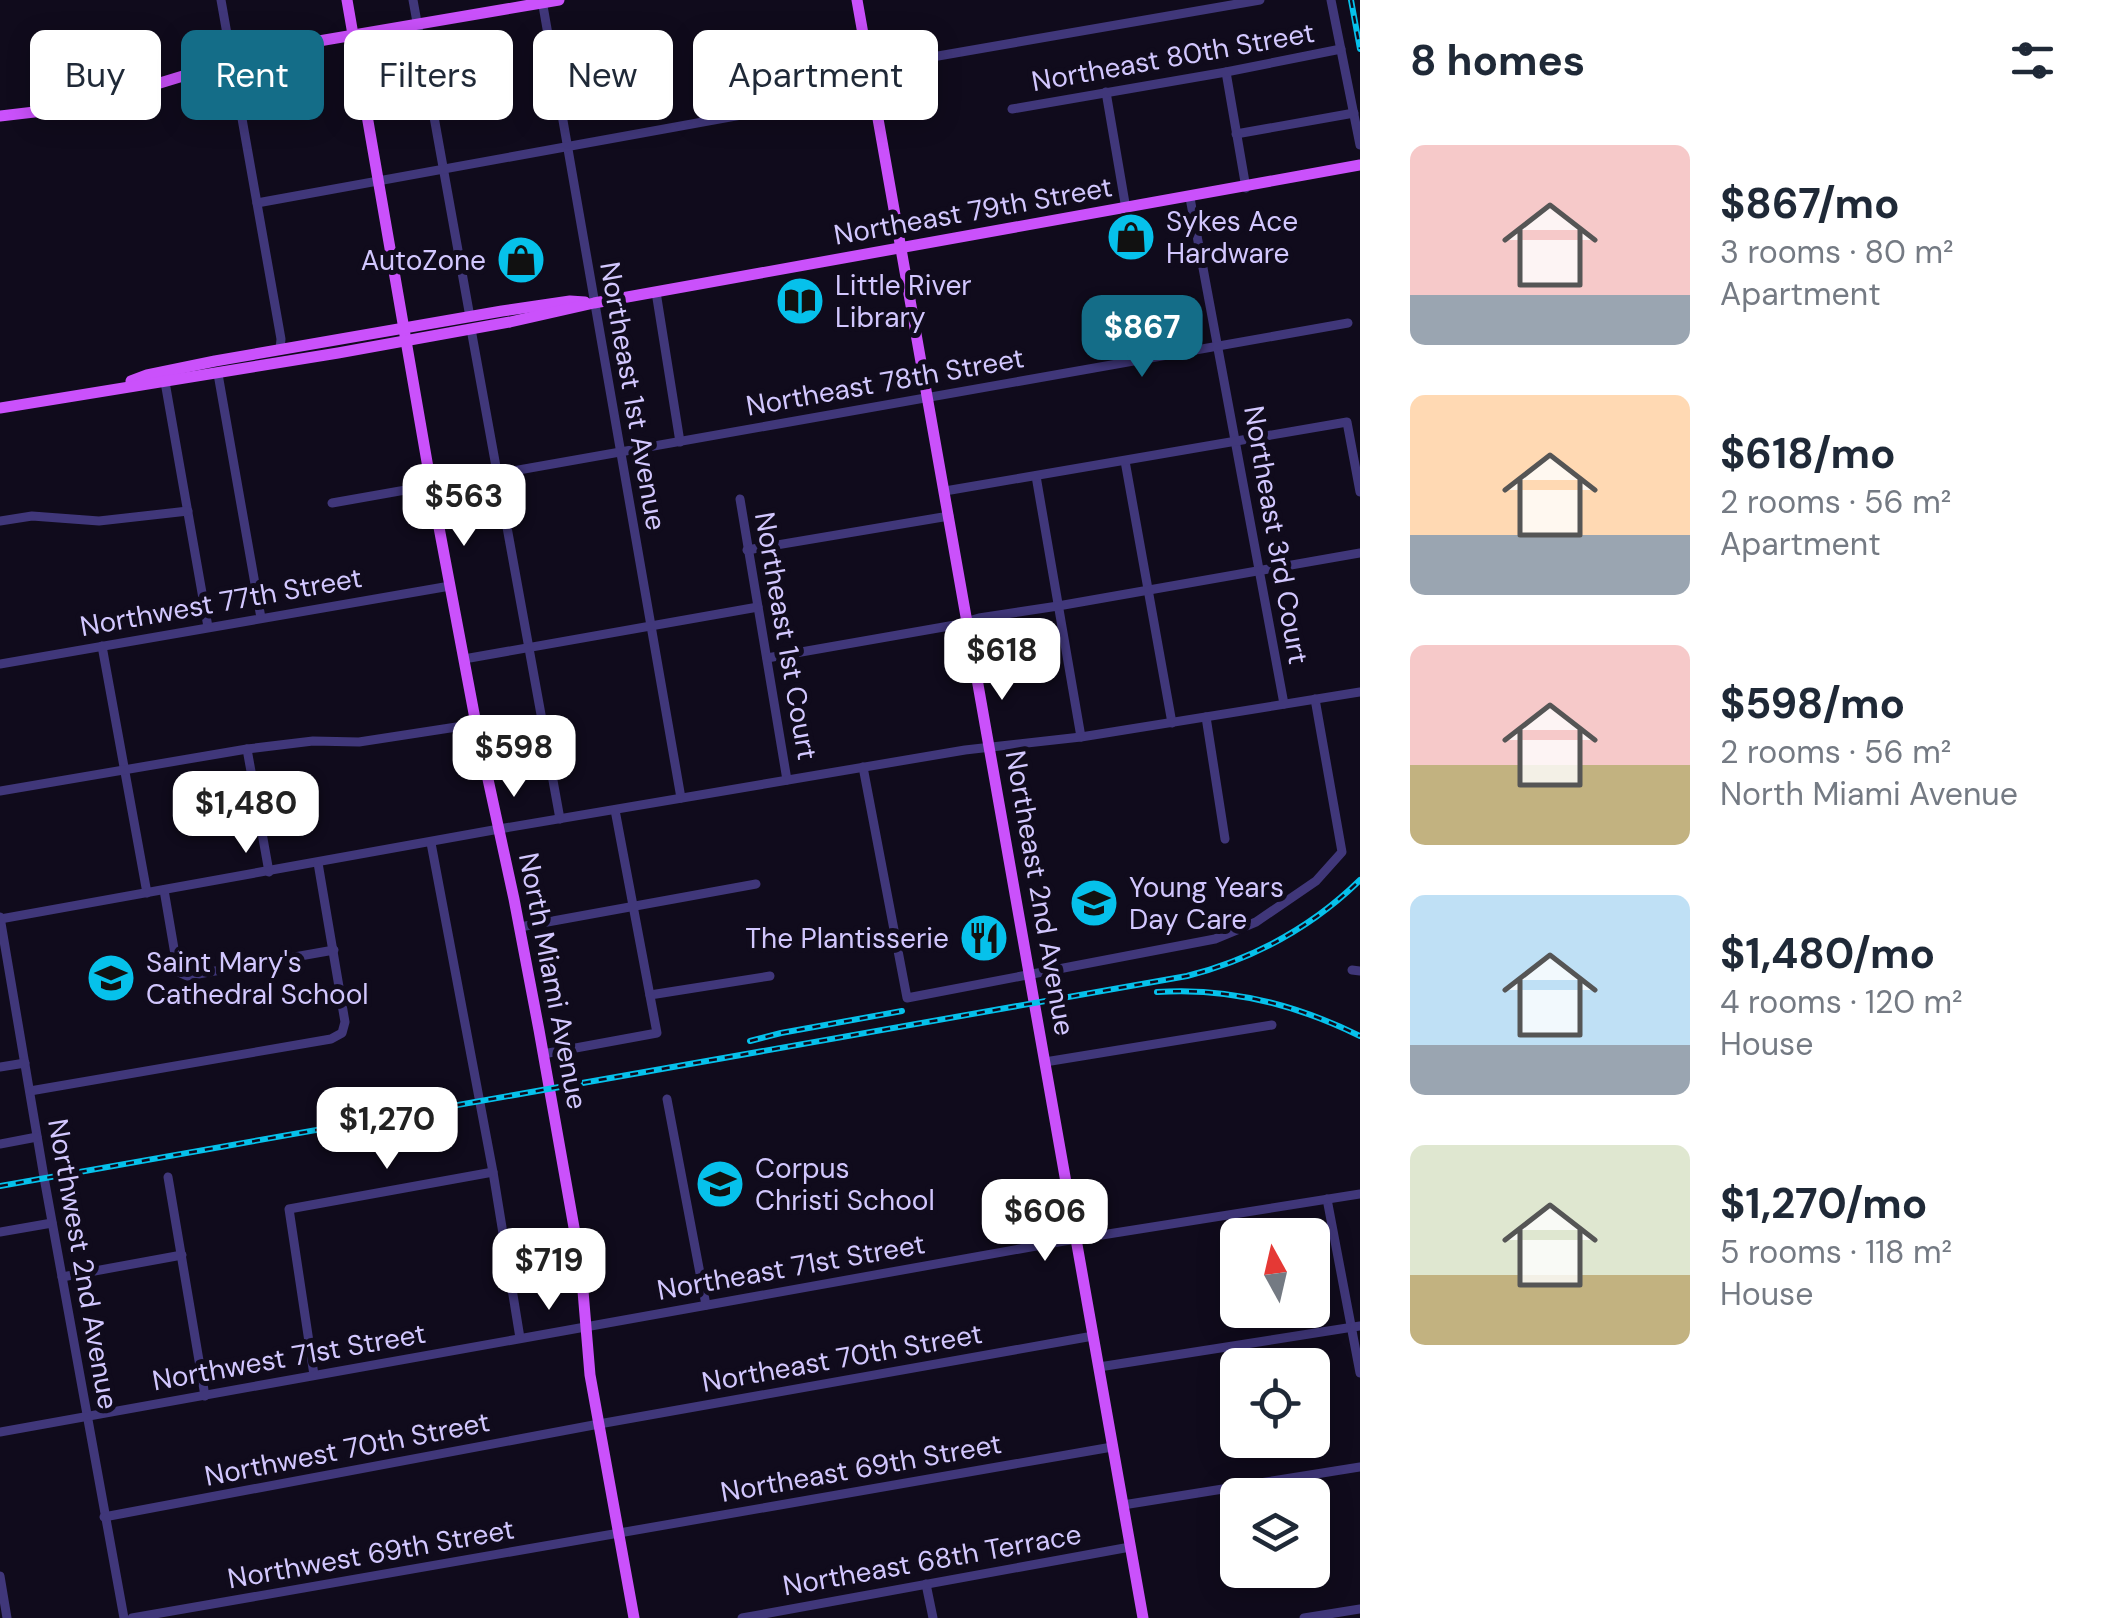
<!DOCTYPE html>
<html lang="en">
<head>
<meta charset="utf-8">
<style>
  :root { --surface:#fff; --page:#f2f2f3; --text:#1f2937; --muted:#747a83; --accent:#146d88 }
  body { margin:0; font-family:"DM Sans",sans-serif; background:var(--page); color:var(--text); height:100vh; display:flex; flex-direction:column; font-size:38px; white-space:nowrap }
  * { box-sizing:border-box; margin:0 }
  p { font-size:32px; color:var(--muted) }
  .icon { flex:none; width:55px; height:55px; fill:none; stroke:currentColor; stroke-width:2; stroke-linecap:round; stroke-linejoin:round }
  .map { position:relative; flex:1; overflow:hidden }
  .panel { display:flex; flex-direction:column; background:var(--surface); width:750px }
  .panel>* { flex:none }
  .guide { position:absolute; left:30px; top:30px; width:950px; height:90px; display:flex; gap:20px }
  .needle { width:65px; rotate:352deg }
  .tools { position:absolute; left:1220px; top:1218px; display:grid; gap:20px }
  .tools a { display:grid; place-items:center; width:110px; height:110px; border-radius:15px; background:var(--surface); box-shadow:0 5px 25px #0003; font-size:50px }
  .price { position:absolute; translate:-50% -85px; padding:0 22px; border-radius:20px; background:#fff; color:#222; font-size:32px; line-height:65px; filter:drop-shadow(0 2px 5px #0008) }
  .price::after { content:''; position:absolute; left:50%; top:60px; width:30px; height:22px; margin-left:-15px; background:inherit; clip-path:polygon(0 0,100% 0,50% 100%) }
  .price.on { background:var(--accent); color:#fff }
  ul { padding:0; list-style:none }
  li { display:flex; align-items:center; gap:30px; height:250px; padding:0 50px }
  li span { display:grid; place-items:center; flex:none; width:280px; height:200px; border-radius:15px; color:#555 }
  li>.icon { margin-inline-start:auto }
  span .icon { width:120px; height:120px; fill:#fffc; stroke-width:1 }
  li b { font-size:42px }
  h2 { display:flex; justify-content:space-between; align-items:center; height:120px; padding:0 50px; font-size:42px }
  .tag { padding:0 35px; border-radius:15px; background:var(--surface); box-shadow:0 5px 25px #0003; font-size:35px; line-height:90px }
  .tag.on { background:var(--accent); color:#fff }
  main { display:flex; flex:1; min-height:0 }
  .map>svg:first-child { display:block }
</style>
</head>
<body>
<main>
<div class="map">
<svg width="1360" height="1618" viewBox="0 0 1360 1618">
  <rect width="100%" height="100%" fill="#100b1c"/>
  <path fill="#0f2425" d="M853 67 855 79 851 86 807 94 804 75Z"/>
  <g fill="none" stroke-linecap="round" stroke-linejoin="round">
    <g stroke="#40377a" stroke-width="9">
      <path d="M221 0 281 339 280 350"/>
      <path d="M413 0 470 317"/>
      <path d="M542 0 681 798"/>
      <path d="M1331 0 1360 145"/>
      <path d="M869 68 1260 0"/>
      <path d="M1226 72 1246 188"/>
      <path d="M1106 92 1126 209"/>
      <path d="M1012 109 1226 72 1341 49"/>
      <path d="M1236 134 1354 113"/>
      <path d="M1190 198 1284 704"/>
      <path d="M257 203 873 91"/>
      <path d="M656 292 680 442"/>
      <path d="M471 329 560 819"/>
      <path d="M218 374 261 618"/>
      <path d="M165 382 208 627"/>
      <path d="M1125 461 1172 723"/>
      <path d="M1036 476 1081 737"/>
      <path d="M945 491 1347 422 1360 492"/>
      <path d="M740 499 787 780"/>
      <path d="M332 503 1348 323"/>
      <path d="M0 521 32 516 99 521 188 511"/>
      <path d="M747 550 949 516"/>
      <path d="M102 646 147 893"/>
      <path d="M767 658 955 625 979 618 1058 606 1360 553"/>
      <path d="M464 659 758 607"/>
      <path d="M0 664 450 586"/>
      <path d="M1206 717 1225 839"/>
      <path d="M247 749 269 872"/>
      <path d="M863 767 907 998 1215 939 1256 922 1316 881 1342 852 1315 699"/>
      <path d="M0 791 247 749 313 741 359 742 476 724"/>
      <path d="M431 843 493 1172 520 1338"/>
      <path d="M164 890 178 972 187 976 334 950"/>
      <path d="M0 917 45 1183 124 1618"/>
      <path d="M0 919 499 829 965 750 1081 737 1360 692"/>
      <path d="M520 927 756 884"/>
      <path d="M1352 970 1360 971"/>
      <path d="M650 995 770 976"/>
      <path d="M543 1054 657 1033 615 810"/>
      <path d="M1045 1062 1272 1025"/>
      <path d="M0 1067 25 1063"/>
      <path d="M30 1091 331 1039 342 1033 345 1022 318 863"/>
      <path d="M667 1099 706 1305"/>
      <path d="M0 1144 37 1137"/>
      <path d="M168 1177 205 1396"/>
      <path d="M1327 1199 1360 1373"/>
      <path d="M0 1232 52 1223"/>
      <path d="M62 1277 182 1255"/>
      <path d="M1099 1367 1360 1326"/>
      <path d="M314 1375 289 1209 493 1172"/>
      <path d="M0 1432 1064 1241 1360 1194"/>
      <path d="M1123 1505 1360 1467"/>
      <path d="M104 1517 599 1424 1093 1336"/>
      <path d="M0 1576 7 1618"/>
      <path d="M926 1584 933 1618"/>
      <path d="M132 1618 1112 1447"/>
      <path d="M742 1618 1130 1547"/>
      <path d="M1304 1618 1360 1609"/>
    </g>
    <g stroke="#ca51fb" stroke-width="11">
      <path d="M347 0 431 485 476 724 514 899 539 1030 581 1267 590 1375 634 1618"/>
      <path d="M857 0 1143 1618"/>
      <path d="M0 116 43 111 114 97 272 49 559 0"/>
      <path d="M131 381 147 375 215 361 502 311 570 301 585 302"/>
      <path d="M0 408 338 353 510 322 594 303 1360 165"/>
    </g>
    <g stroke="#06c1eb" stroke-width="6">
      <g id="rail">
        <path d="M1351 0 1360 49"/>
        <path d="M1157 992C1228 987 1297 1005 1360 1036"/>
        <path d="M750 1041 781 1033 902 1011"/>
        <path d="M0 1186 1187 976C1253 959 1311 928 1360 880"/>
      </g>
    </g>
    <use href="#rail" stroke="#100b1c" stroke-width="2.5" stroke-dasharray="8" stroke-linecap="butt"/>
  </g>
  <defs>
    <g id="shop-disc" transform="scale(2.5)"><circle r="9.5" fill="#06c1eb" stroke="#100b1c"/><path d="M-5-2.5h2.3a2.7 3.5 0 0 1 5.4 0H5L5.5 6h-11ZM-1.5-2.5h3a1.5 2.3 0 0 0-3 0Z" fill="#111"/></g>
    <g id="library-disc" transform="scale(2.5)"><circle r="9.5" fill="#06c1eb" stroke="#100b1c"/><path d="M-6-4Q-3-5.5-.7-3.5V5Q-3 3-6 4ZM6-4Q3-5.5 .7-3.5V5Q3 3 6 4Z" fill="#111"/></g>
    <g id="school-disc" transform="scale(2.5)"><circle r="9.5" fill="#06c1eb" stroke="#100b1c"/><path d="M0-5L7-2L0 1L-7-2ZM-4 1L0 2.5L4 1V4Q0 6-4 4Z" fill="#111"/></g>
    <g id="restaurant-disc" transform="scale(2.5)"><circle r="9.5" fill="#06c1eb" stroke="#100b1c"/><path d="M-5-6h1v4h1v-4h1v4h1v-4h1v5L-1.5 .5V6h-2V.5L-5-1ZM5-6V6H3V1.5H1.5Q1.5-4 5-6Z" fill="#111"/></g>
  </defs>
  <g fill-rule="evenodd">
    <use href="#shop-disc" x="1131" y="237"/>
    <use href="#shop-disc" x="521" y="260"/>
    <use href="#library-disc" x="800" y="301"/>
    <use href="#school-disc" x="1094" y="903"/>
    <use href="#restaurant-disc" x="984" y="938"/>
    <use href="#school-disc" x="111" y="978"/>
    <use href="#school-disc" x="720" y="1184"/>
  </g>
  <g text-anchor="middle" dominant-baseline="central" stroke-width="10" stroke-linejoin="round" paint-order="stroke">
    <g font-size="28" fill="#d2c7fe" stroke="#100b1c">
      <text transform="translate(1173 57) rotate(-10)">Northeast 80th Street</text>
      <text transform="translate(973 211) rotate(-10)">Northeast 79th Street</text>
      <text transform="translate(885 382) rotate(-10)">Northeast 78th Street</text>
      <text transform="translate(633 396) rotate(80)">Northeast 1st Avenue</text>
      <text transform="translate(1276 535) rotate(80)">Northeast 3rd Court</text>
      <text transform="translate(221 602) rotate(-10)">Northwest 77th Street</text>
      <text transform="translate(786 636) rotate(80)">Northeast 1st Court</text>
      <text transform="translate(1040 893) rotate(80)">Northeast 2nd Avenue</text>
      <text transform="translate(553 981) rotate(79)">North Miami Avenue</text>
      <text transform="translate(83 1264) rotate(80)">Northwest 2nd Avenue</text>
      <text transform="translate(791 1267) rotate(-10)">Northeast 71st Street</text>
      <text transform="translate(289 1357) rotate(-10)">Northwest 71st Street</text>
      <text transform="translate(842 1358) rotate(-10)">Northeast 70th Street</text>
      <text transform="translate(347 1449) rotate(-11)">Northwest 70th Street</text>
      <text transform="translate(861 1468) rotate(-10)">Northeast 69th Street</text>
      <text transform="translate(371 1554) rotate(-10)">Northwest 69th Street</text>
      <text transform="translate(932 1560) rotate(-10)">Northeast 68th Terrace</text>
    </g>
    <g font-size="28" fill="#d2c7fe" stroke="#100b1c" text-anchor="start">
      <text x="1166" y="221">Sykes Ace<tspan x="1166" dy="32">Hardware</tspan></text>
      <text x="486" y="260" text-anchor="end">AutoZone</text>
      <text x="835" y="285">Little River<tspan x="835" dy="32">Library</tspan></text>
      <text x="1129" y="887">Young Years<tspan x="1129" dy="32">Day Care</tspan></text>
      <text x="949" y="938" text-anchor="end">The Plantisserie</text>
      <text x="146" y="962">Saint Mary's<tspan x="146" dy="32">Cathedral School</tspan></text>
      <text x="755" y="1168">Corpus<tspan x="755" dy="32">Christi School</tspan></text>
    </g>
  </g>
</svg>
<div class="tools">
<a><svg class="needle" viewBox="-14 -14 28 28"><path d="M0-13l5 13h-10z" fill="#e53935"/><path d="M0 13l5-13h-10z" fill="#747a83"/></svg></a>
<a><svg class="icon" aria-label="locate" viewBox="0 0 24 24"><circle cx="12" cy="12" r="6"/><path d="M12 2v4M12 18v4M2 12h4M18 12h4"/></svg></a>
<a><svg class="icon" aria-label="layers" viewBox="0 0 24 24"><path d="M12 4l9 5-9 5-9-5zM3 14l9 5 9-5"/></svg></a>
</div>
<b class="price on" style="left:1142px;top:380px">$867</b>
<b class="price" style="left:464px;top:549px">$563</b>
<b class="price" style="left:1002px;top:703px">$618</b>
<b class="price" style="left:514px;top:800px">$598</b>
<b class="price" style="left:246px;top:856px">$1,480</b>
<b class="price" style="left:387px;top:1172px">$1,270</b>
<b class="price" style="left:1045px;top:1264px">$606</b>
<b class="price" style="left:549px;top:1313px">$719</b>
<div class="guide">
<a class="tag">Buy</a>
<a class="tag on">Rent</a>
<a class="tag">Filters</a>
<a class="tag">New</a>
<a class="tag">Apartment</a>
</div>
</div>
<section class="panel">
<h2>8 homes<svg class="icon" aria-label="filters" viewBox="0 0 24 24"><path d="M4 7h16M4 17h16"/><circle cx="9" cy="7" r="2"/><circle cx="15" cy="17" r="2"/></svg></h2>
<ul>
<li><span style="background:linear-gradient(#f6c9c9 75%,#9aa5b1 0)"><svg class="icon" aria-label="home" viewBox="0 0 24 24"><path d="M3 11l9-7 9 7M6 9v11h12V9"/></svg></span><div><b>$867/mo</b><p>3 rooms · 80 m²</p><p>Apartment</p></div></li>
<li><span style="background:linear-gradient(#ffd9b3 70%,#9aa5b1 0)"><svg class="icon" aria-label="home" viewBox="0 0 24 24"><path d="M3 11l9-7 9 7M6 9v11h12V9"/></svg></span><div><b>$618/mo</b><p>2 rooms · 56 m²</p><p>Apartment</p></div></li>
<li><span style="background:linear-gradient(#f6c9c9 60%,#c2b280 0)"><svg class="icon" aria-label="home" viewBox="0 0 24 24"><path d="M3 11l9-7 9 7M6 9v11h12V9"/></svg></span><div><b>$598/mo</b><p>2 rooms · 56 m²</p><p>North Miami Avenue</p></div></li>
<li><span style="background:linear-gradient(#bfe0f5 75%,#9aa5b1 0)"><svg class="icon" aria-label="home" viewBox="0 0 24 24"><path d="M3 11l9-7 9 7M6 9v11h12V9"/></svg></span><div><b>$1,480/mo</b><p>4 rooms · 120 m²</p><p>House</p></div></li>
<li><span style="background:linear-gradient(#dfe7d0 65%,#c2b280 0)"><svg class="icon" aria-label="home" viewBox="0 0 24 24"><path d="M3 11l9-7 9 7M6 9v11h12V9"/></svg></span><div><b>$1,270/mo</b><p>5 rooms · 118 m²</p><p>House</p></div></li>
</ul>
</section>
</main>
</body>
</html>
